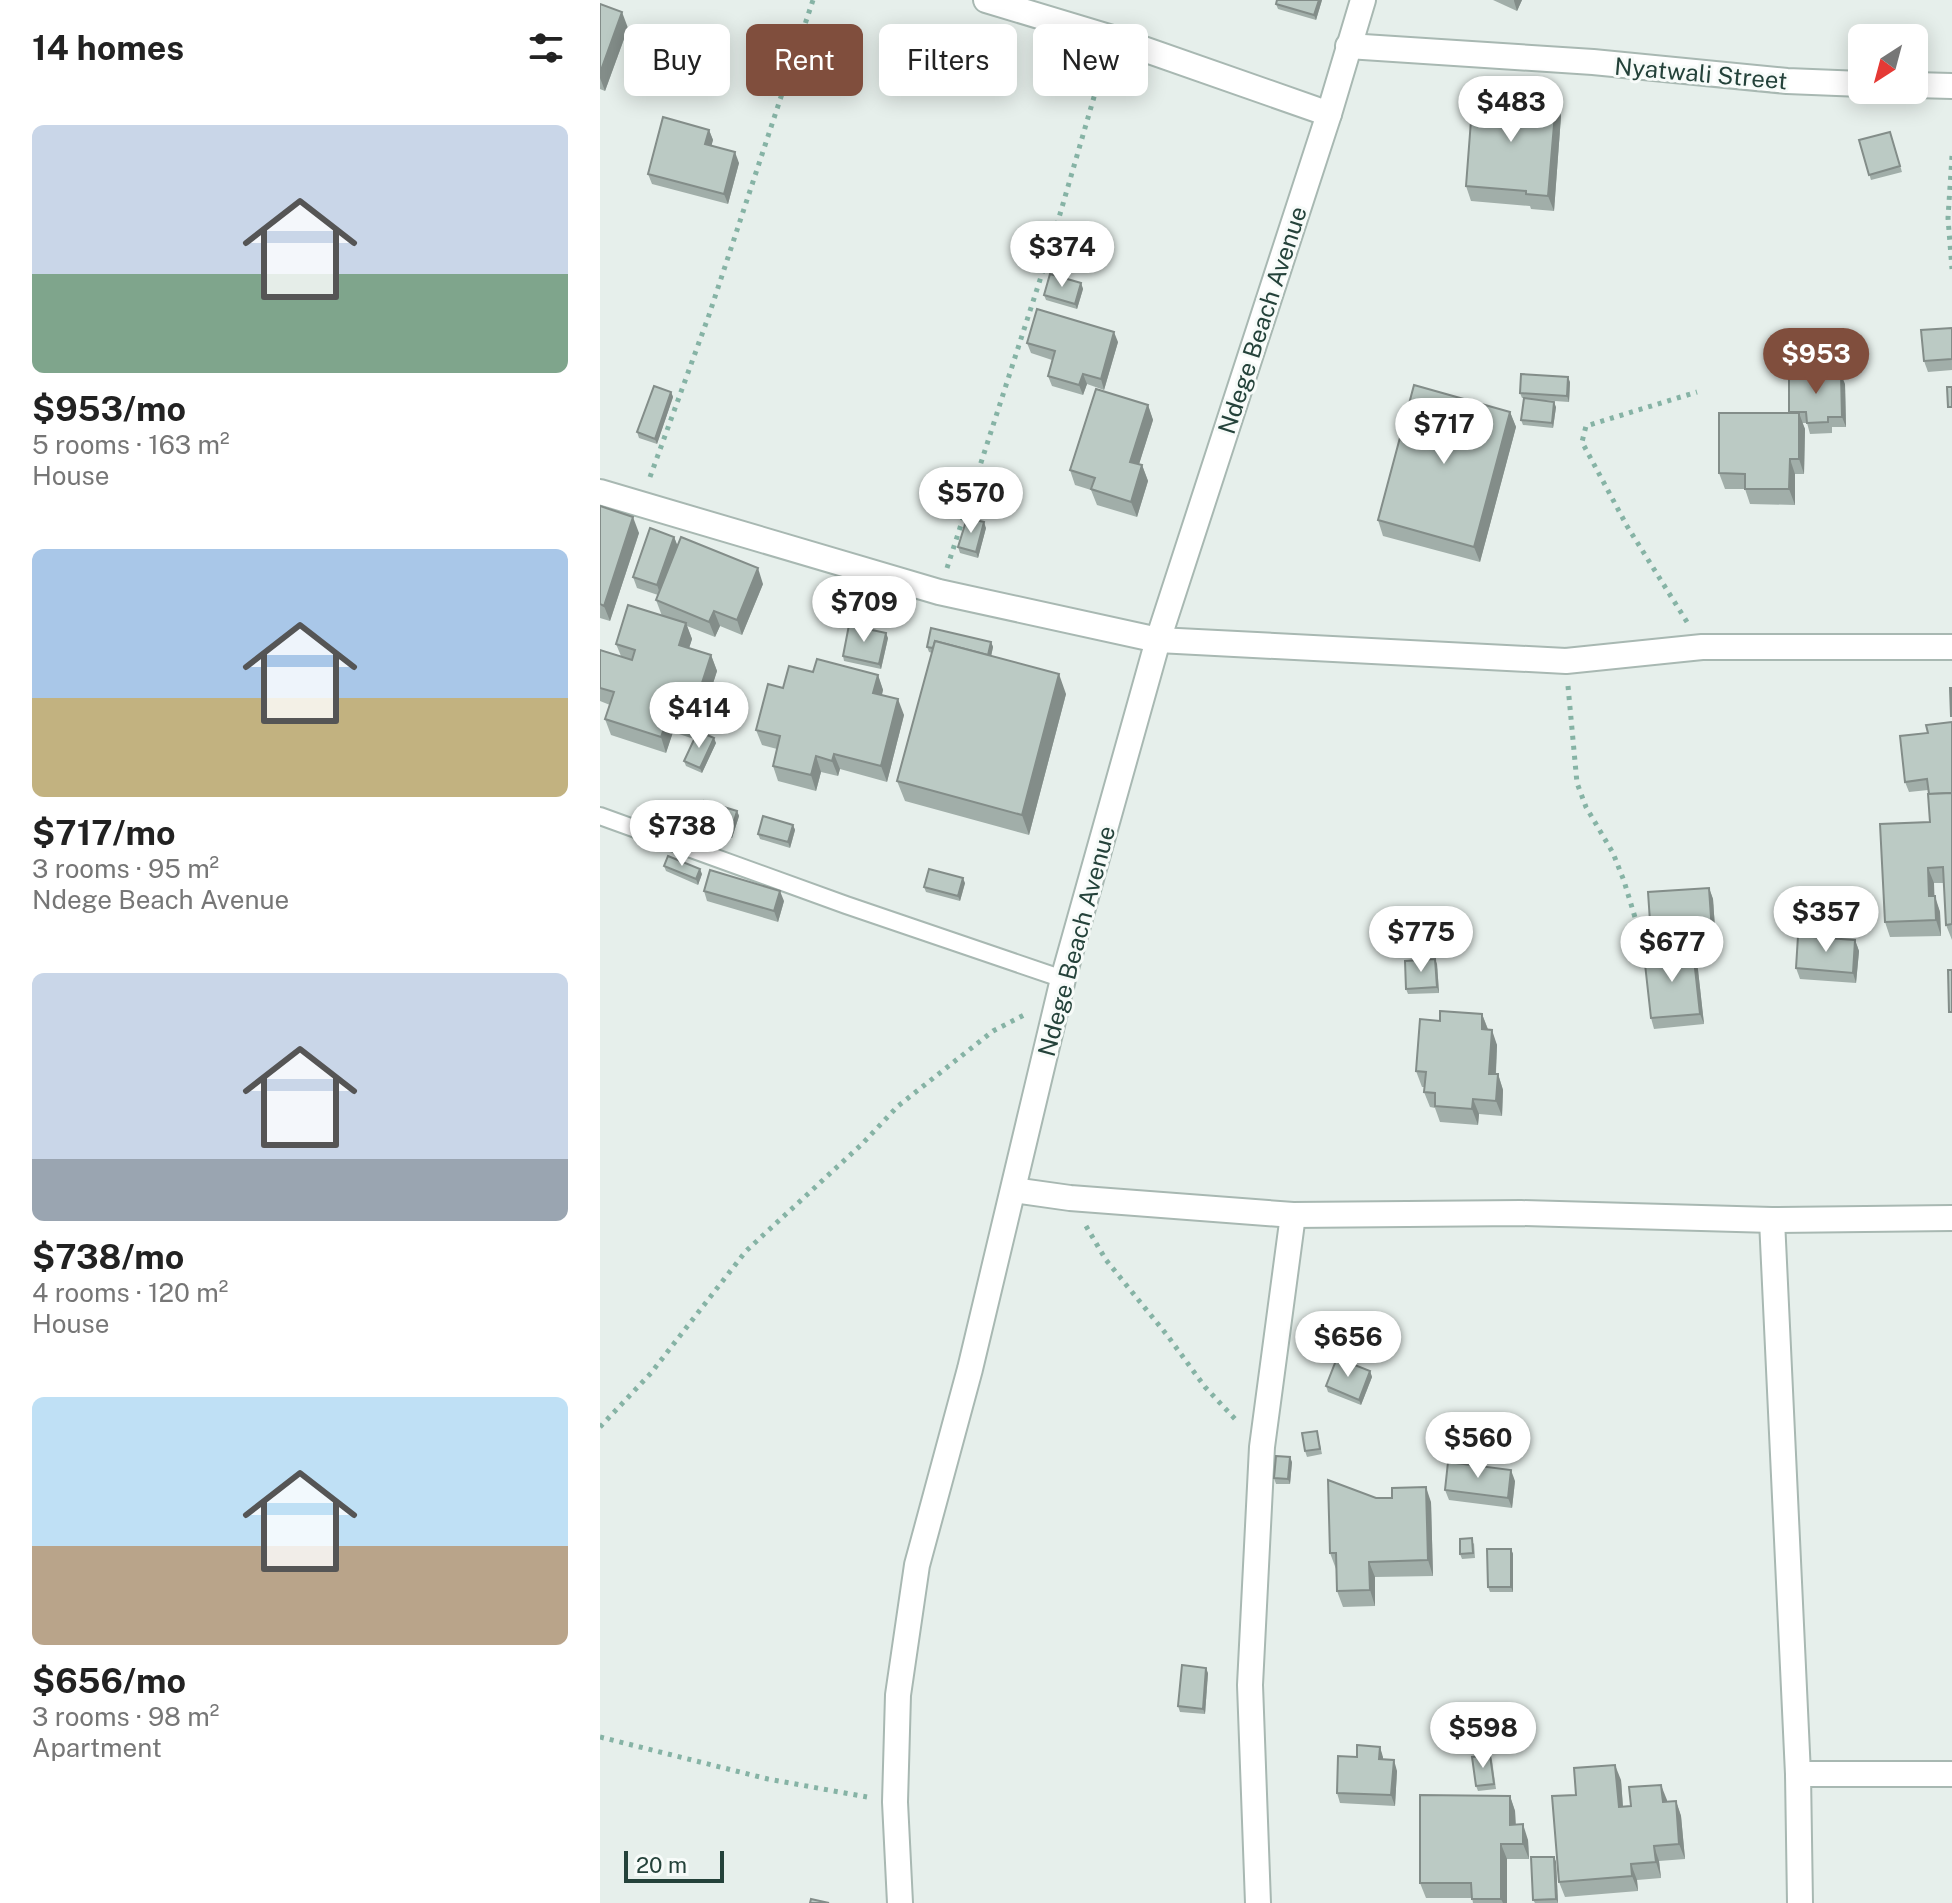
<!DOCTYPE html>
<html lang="en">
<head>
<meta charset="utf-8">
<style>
  :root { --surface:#fff; --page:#f2f2f2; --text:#222; --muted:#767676; --accent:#804e3d }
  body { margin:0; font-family:"Public Sans",sans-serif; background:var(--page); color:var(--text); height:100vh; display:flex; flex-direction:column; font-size:30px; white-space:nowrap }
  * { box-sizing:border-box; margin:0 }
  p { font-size:26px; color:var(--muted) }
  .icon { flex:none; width:44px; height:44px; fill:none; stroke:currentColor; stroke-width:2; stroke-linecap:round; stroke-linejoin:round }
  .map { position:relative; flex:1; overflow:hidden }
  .panel { display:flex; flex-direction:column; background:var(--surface); width:600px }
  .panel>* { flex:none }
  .banner { position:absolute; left:24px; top:24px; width:760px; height:72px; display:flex; gap:16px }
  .needle { width:52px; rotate:216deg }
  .controls { position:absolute; left:1248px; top:24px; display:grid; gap:16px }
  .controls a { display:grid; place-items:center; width:80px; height:80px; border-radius:12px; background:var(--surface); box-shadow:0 4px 20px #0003; font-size:40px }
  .scale { position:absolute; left:24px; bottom:20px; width:100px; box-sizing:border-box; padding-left:8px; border:4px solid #24423a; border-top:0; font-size:22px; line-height:28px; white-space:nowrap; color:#24423a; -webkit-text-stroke:6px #f7fbf9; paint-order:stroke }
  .price { position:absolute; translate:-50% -68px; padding:0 18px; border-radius:28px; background:#fff; color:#222; font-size:26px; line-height:52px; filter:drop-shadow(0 2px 4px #0008) }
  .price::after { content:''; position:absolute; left:50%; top:48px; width:24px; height:18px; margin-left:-12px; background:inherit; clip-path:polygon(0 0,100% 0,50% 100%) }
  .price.active { background:var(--accent); color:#fff }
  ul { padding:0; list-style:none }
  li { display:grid; align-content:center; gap:16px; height:424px; padding:0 32px }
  li span { display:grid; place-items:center; height:248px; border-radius:12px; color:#555 }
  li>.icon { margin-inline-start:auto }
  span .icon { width:144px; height:144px; fill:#fffc; stroke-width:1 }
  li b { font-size:34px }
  h2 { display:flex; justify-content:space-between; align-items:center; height:96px; padding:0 32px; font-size:34px }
  .chip { padding:0 28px; border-radius:12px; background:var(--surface); box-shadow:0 4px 20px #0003; font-size:28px; line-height:72px }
  .chip.active { background:var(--accent); color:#fff }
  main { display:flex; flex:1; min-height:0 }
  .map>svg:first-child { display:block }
</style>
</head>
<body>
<main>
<section class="panel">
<h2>14 homes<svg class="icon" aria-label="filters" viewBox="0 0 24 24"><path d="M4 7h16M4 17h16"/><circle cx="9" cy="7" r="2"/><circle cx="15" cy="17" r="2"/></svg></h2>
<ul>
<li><span style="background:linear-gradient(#c9d6e8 60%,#7fa58c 0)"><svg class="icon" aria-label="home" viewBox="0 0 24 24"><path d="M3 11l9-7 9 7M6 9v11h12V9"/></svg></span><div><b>$953/mo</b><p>5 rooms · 163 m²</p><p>House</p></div></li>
<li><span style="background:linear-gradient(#a9c7e8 60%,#c2b280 0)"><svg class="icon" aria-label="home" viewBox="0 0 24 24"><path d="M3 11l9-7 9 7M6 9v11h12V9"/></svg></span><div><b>$717/mo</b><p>3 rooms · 95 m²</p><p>Ndege Beach Avenue</p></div></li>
<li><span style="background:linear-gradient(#c9d6e8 75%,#9aa5b1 0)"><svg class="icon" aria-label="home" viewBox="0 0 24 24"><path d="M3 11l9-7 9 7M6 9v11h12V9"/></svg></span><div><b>$738/mo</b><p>4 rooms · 120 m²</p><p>House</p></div></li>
<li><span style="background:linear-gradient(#bfe0f5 60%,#b9a48a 0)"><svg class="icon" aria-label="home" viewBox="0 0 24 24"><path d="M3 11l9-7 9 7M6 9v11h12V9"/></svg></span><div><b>$656/mo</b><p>3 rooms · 98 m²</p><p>Apartment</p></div></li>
</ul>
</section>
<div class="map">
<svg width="1352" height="1903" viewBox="0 0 1352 1903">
  <rect width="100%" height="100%" fill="#e6efeb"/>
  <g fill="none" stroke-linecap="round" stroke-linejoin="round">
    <g stroke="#a8b8b2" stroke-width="20">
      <path id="lane" d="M0 816 246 905 463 979"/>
    </g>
    <g stroke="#a8b8b2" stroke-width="28">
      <g id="street">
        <path d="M386 0 512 38 729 114"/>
        <path d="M748 46 993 62 1187 81 1262 84"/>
        <path d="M1314 85 1352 86"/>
        <path d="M0 492 339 592 558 640 966 661 1102 647H1352"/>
        <path d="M414 1190 470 1198 693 1215 921 1213 1172 1220 1352 1218"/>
        <path d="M1172 1220 1198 1774 1200 1903"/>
        <path d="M1198 1774H1352"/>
        <path d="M300 1903 295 1802 298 1695 317 1565 370 1369 463 979 558 640 729 114 763 0"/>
        <path d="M658 1903 650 1685 662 1447 693 1215"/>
      </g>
    </g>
    <g stroke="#86b3a5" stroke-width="5" stroke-dasharray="4 6" stroke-linecap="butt">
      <path d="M1352 156 1348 218 1352 269"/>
      <path d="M50 477 109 315 213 0"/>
      <path d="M347 568 449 252 503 66"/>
      <path d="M1087 622 1027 526 982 442 986 426 1097 392"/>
      <path d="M968 686 977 783 986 807 1013 853 1024 881 1047 957"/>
      <path d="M486 1226 506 1260 567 1335 605 1387 636 1420"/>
      <path d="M0 1427 51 1373 146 1251 262 1144 298 1106 393 1031 424 1015"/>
      <path d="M0 1737 168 1779 267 1797"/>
    </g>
    <use href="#lane" stroke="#fff" stroke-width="16"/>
    <use href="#street" stroke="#fff" stroke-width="24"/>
  </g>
  <g fill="#a1aea9">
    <path d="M677 0H722L716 20 678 9 676 4Z"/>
    <path d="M893 0H922L917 11Z"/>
    <path d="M0 4 28 28 5 91 0 89Z"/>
    <path d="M956 101 961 116 954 211 931 209 930 206 871 201 866 186Z"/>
    <path d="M109 130 113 140 111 146 139 163 128 204 52 184 48 174Z"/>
    <path d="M1290 132 1302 172 1271 180 1259 140Z"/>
    <path d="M481 283 483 289 477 309 446 300 444 295Z"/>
    <path d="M1352 328V370L1328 372 1324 361Z"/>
    <path d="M518 342 504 390 487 384 483 395 452 386 448 376 452 360 431 353 427 343Z"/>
    <path d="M1247 344 1249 349V365L1202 363 1200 358Z"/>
    <path d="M970 382 969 402 926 399 956 407 953 428 923 425 921 420 924 398H922L920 393Z"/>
    <path d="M1245 384 1246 427H1232V433L1210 434 1207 423H1202L1205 429 1204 474H1195V505L1150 504 1145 489H1125L1119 473 1189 413Z"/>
    <path d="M71 392 73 397 57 444 39 438 37 432Z"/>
    <path d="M548 405 553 420 539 464 542 465 548 481 537 517 497 505 491 490 475 485 470 470Z"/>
    <path d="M910 412 916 427 880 562 783 536 778 520Z"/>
    <path d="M0 506 39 533 10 621 0 618Z"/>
    <path d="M386 528 378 558 360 553 358 547Z"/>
    <path d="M74 537 78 547 163 584 142 635 120 626 115 637 87 626 92 639 89 648 111 655 117 671 97 732 116 743 102 773 86 766 84 761 94 739 73 732 66 753 11 735 5 719 10 705 0 701V650L21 656 16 644 62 616 56 600 58 595 37 588 33 577Z"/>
    <path d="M288 638 281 669 244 661 243 656Z"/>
    <path d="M391 642 393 647 391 656 466 694 429 835 305 801 297 781 332 653 329 652 327 647Z"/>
    <path d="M213 672 278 675 283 690 282 695 304 715 287 782 240 769 238 776 221 772 216 791 178 781 173 766 177 749 162 745 156 730 183 688Z"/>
    <path d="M1352 722V940L1346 925 1344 883H1334V896L1340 912 1341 936 1290 937 1285 922 1330 822 1328 790 1309 792 1305 782 1328 733Z"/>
    <path d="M137 811 139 816 132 838 100 828 98 823Z"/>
    <path d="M193 825 195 830 190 848 160 839 158 834Z"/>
    <path d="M64 866 102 874 98 885 66 871Z"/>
    <path d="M365 883 360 901 326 892 324 887Z"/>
    <path d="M1109 888 1113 899 1116 943 1055 947 1051 936Z"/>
    <path d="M104 891 184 901 178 922 107 901Z"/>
    <path d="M1255 940 1259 951 1256 983 1200 979 1196 968Z"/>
    <path d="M1093 950 1097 961 1104 1024 1054 1029 1051 1018Z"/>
    <path d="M837 964 839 993 808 994 806 989Z"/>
    <path d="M882 1014 888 1029 897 1045 896 1074H898L903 1090 902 1116 879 1114 878 1125 840 1122 835 1108 830 1107 824 1092V1087H822L816 1071 840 1021Z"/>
    <path d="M770 1371 772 1377 761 1405 728 1392 726 1386Z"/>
    <path d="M717 1431 722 1454 707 1457 705 1451Z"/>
    <path d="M692 1462 690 1484H676L674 1478Z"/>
    <path d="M915 1481 912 1508 849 1500 845 1490Z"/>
    <path d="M776 1498 831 1502 833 1576 775 1577V1606L743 1607 737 1591 736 1569 730 1553Z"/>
    <path d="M874 1543 875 1558 862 1559 860 1554Z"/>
    <path d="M911 1549 913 1554V1592H890L888 1587Z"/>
    <path d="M608 1673 605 1714 580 1712 578 1706Z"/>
    <path d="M780 1747 783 1760 797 1771 795 1806 740 1803 737 1793 757 1757Z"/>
    <path d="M890 1755 892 1760 896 1789 878 1791 876 1786Z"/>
    <path d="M1021 1780 1023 1807 1076 1801 1081 1816 1085 1859 1059 1861 1061 1878 1037 1880 1038 1891 965 1897 959 1882 976 1795Z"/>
    <path d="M910 1796 915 1811 916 1825 928 1840 929 1859H907V1903H873L872 1898H826L820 1883Z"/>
    <path d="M954 1857 956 1862 958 1903H935L933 1900Z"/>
  </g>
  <g fill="#838d89">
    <path d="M719 0H722L716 20 714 15Z"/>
    <path d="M914 0H922L917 11 914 1Z"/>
    <path d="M22 12 28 28 5 91 0 78V73Z"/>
    <path d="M956 101 961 116 954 211 948 196Z"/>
    <path d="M109 130 113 140 109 155 105 144Z"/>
    <path d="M135 152 139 163 128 204 124 194Z"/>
    <path d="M481 283 483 289 477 309 475 304Z"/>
    <path d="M514 332 518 342 504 390 501 379Z"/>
    <path d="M1247 344 1249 349V365L1247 359Z"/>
    <path d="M483 374 487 384 483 395 479 385Z"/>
    <path d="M1241 374 1245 384 1246 427 1242 417Z"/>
    <path d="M968 377 970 382 969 402 967 396Z"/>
    <path d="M71 392 73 397 57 444 55 439Z"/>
    <path d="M954 402 956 407 953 428 952 423Z"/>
    <path d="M548 405 553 420 535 477 530 462Z"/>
    <path d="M910 412 916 427 880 562 874 547Z"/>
    <path d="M1199 413 1205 429 1204 474 1199 459Z"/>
    <path d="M1190 459 1195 474V505L1189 489Z"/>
    <path d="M542 465 548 481 537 517 531 502Z"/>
    <path d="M33 517 39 533 10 621 4 606Z"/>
    <path d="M384 522 386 528 378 558 376 552Z"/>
    <path d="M74 537 78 547 61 596 57 585Z"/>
    <path d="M158 568 163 584 142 635 137 620Z"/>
    <path d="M114 611 120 626 115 637 109 622Z"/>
    <path d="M86 623 92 639 85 661 79 645Z"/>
    <path d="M286 633 288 638 281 669 279 664Z"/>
    <path d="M391 642 393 647 389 666 387 660Z"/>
    <path d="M111 655 117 671 95 739 89 723Z"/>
    <path d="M459 674 466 694 429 835 422 815Z"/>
    <path d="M278 675 283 690 278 708 273 693Z"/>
    <path d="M298 699 304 715 287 782 281 766Z"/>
    <path d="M68 717 73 732 66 753 61 737Z"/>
    <path d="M114 738 116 743 102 773 100 768Z"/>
    <path d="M234 754 240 769 238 776 232 761Z"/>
    <path d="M216 756 221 772 216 791 211 775Z"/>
    <path d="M137 811 139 816 132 838 131 832Z"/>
    <path d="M193 825 195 830 190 848 188 842Z"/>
    <path d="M1328 868 1334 883 1335 912 1329 896Z"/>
    <path d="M100 869 102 874 98 885 96 879Z"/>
    <path d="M363 878 365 883 360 901 358 896Z"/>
    <path d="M1109 888 1113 899 1116 943 1112 932Z"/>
    <path d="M180 891 184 901 178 922 174 911Z"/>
    <path d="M1335 896 1340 912 1341 936 1336 920Z"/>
    <path d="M1255 940 1259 951 1256 983 1253 973Z"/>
    <path d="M1093 950 1097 961 1104 1024 1100 1014Z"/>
    <path d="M835 959 837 964 839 993 837 987Z"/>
    <path d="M882 1014 888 1030 882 1029Z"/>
    <path d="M892 1030 897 1045 895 1089 889 1074Z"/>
    <path d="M898 1074 903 1090 902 1116 896 1101Z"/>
    <path d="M873 1099 879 1114 878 1125 872 1109Z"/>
    <path d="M770 1371 772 1377 761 1405 759 1400Z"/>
    <path d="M690 1457 692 1462 690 1484 688 1479Z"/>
    <path d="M911 1470 915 1481 912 1508 908 1498Z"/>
    <path d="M826 1487 831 1502 833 1576 828 1560Z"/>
    <path d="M911 1549 913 1554V1592L911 1587Z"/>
    <path d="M769 1562 775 1577V1606L770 1590Z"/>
    <path d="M606 1668 608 1673 605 1714 603 1709Z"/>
    <path d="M780 1747 783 1757V1770L779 1759Z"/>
    <path d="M794 1760 797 1771 795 1806 791 1795Z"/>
    <path d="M1015 1765 1021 1780 1024 1822 1019 1807Z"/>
    <path d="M1061 1785 1067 1800 1068 1817 1063 1802Z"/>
    <path d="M910 1796 915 1811 916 1840 910 1825Z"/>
    <path d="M1076 1801 1081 1816 1085 1859 1079 1844Z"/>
    <path d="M923 1824 928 1840 929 1859 923 1844Z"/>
    <path d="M901 1844 907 1859V1903H903L901 1899Z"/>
    <path d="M1054 1846 1059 1861 1061 1878 1056 1862Z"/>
    <path d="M954 1857 956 1862 958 1903 956 1899Z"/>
    <path d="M1031 1864 1037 1880 1038 1891 1032 1876Z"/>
  </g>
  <g fill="#bbcac4" stroke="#838d89" stroke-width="2">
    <path d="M677 0H719L714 15 676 4Z"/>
    <path d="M0 4 22 12 0 73Z"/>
    <path d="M873 94 956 101 948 196 926 194V191L866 186Z"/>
    <path d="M63 117 109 130 105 144 135 152 124 194 48 174Z"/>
    <path d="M1290 132 1300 166 1269 175 1259 140Z"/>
    <path d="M450 274 481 283 475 304 444 295Z"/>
    <path d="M437 309 514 332 501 379 483 374 479 385 448 376 455 351 427 343Z"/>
    <path d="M1352 328V359L1324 361 1321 330Z"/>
    <path d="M1200 342 1247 344V359L1200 358Z"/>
    <path d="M921 374 968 377 967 396 920 393Z"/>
    <path d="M1241 374 1242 417H1228V422L1207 423 1206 412H1189V375Z"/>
    <path d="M814 385 910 412 874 547 778 520Z"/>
    <path d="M54 386 71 392 55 439 37 432Z"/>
    <path d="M1347 387H1352V407H1348Z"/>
    <path d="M496 389 548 405 530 462 542 465 531 502 491 489 495 478 470 470Z"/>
    <path d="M924 398 954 402 952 423 921 420Z"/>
    <path d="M1119 413H1199V459H1190L1189 489H1145V474L1119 473Z"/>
    <path d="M0 506 33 517 4 606 0 604Z"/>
    <path d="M367 518 384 522 376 552 358 547Z"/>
    <path d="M50 528 74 537 57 585 33 577Z"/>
    <path d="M81 537 158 568 137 620 114 611 109 622 56 600Z"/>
    <path d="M28 605 86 623 79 645 111 655 89 723 68 717 61 737 5 719 14 692 0 688V650L32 660 35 650 16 644Z"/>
    <path d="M249 625 286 633 279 664 243 656Z"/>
    <path d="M331 628 391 642 388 655 335 641 333 648 327 647Z"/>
    <path d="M335 641 459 674 422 815 297 781Z"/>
    <path d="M217 659 278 675 273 693 298 699 281 766 234 754 232 761 216 756 211 775 173 766 180 736 156 730 168 684 183 688 189 666 213 672Z"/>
    <path d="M1350 688H1352V716H1351Z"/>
    <path d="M1352 722V793L1329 794 1327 779 1305 782 1300 736 1328 733 1326 725Z"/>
    <path d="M98 731 114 738 100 768 84 761Z"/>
    <path d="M1352 793V924L1346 925 1343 867 1328 868 1329 896H1335L1336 920 1285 922 1280 824 1330 822 1328 794Z"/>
    <path d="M104 801 137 811 131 832 98 823Z"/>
    <path d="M163 816 193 825 188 842 158 834Z"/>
    <path d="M68 856 100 869 96 879 64 866Z"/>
    <path d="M329 869 363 878 358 896 324 887Z"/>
    <path d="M110 870 180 891 174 911 104 891Z"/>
    <path d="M1109 888 1112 932 1051 936 1048 892Z"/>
    <path d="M1198 936 1255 940 1253 973 1196 968Z"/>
    <path d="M1093 950 1100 1014 1051 1018 1044 955Z"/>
    <path d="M835 959 837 987 806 989 805 961Z"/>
    <path d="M1348 970H1352V1012H1349Z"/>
    <path d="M840 1011 882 1014V1029L892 1030 889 1074H898L896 1101 873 1099 872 1109 835 1106V1093L824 1092 826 1072 816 1071 820 1019 840 1021Z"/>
    <path d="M737 1358 770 1371 759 1400 726 1386Z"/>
    <path d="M717 1431 720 1449 705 1451 702 1433Z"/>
    <path d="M676 1456 690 1457 688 1479 674 1478Z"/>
    <path d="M848 1462 911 1470 908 1498 845 1490Z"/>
    <path d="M728 1480 776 1498H792V1488L826 1487 828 1560 769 1562 770 1590 737 1591 736 1553H730Z"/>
    <path d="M872 1538 873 1553 860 1554V1539Z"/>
    <path d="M887 1549H911V1587H888Z"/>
    <path d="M582 1665 606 1668 603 1709 578 1706Z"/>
    <path d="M757 1745 780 1747 779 1759 794 1760 791 1795 737 1793 738 1756 757 1757Z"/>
    <path d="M890 1755 894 1784 876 1786 872 1757Z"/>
    <path d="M1015 1765 1019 1807 1031 1806 1029 1787 1061 1785 1063 1802 1076 1801 1079 1844 1054 1846 1056 1862 1031 1864 1032 1876 959 1882 952 1796 976 1795 974 1768Z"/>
    <path d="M820 1795 910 1796V1825L923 1824V1844H901V1899H872L871 1883H820Z"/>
    <path d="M931 1857H954L956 1899 933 1900Z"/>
    <path d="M211 1899 229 1903H210Z"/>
  </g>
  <g text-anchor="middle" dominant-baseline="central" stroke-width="6" stroke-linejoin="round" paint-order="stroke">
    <g font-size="24" fill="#24423a" stroke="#f7fbf9">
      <text transform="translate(1101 73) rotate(5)">Nyatwali Street</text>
      <text transform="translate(662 320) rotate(-72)">Ndege Beach Avenue</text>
      <text transform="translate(476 941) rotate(-75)">Ndege Beach Avenue</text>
    </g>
  </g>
</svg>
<div class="controls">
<a><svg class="needle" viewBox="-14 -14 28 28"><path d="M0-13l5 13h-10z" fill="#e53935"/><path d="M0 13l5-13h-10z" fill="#767676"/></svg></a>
</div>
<div class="scale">20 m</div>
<b class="price" style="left:911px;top:144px">$483</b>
<b class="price" style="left:462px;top:289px">$374</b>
<b class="price active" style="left:1216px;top:396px">$953</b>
<b class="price" style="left:844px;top:466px">$717</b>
<b class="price" style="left:371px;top:535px">$570</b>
<b class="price" style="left:264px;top:644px">$709</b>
<b class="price" style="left:99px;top:750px">$414</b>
<b class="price" style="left:82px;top:868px">$738</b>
<b class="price" style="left:1226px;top:954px">$357</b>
<b class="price" style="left:821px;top:974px">$775</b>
<b class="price" style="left:1072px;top:984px">$677</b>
<b class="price" style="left:748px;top:1379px">$656</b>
<b class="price" style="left:878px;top:1480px">$560</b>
<b class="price" style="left:883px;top:1770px">$598</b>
<div class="banner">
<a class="chip">Buy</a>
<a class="chip active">Rent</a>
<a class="chip">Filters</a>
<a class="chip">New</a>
</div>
</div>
</main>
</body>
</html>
